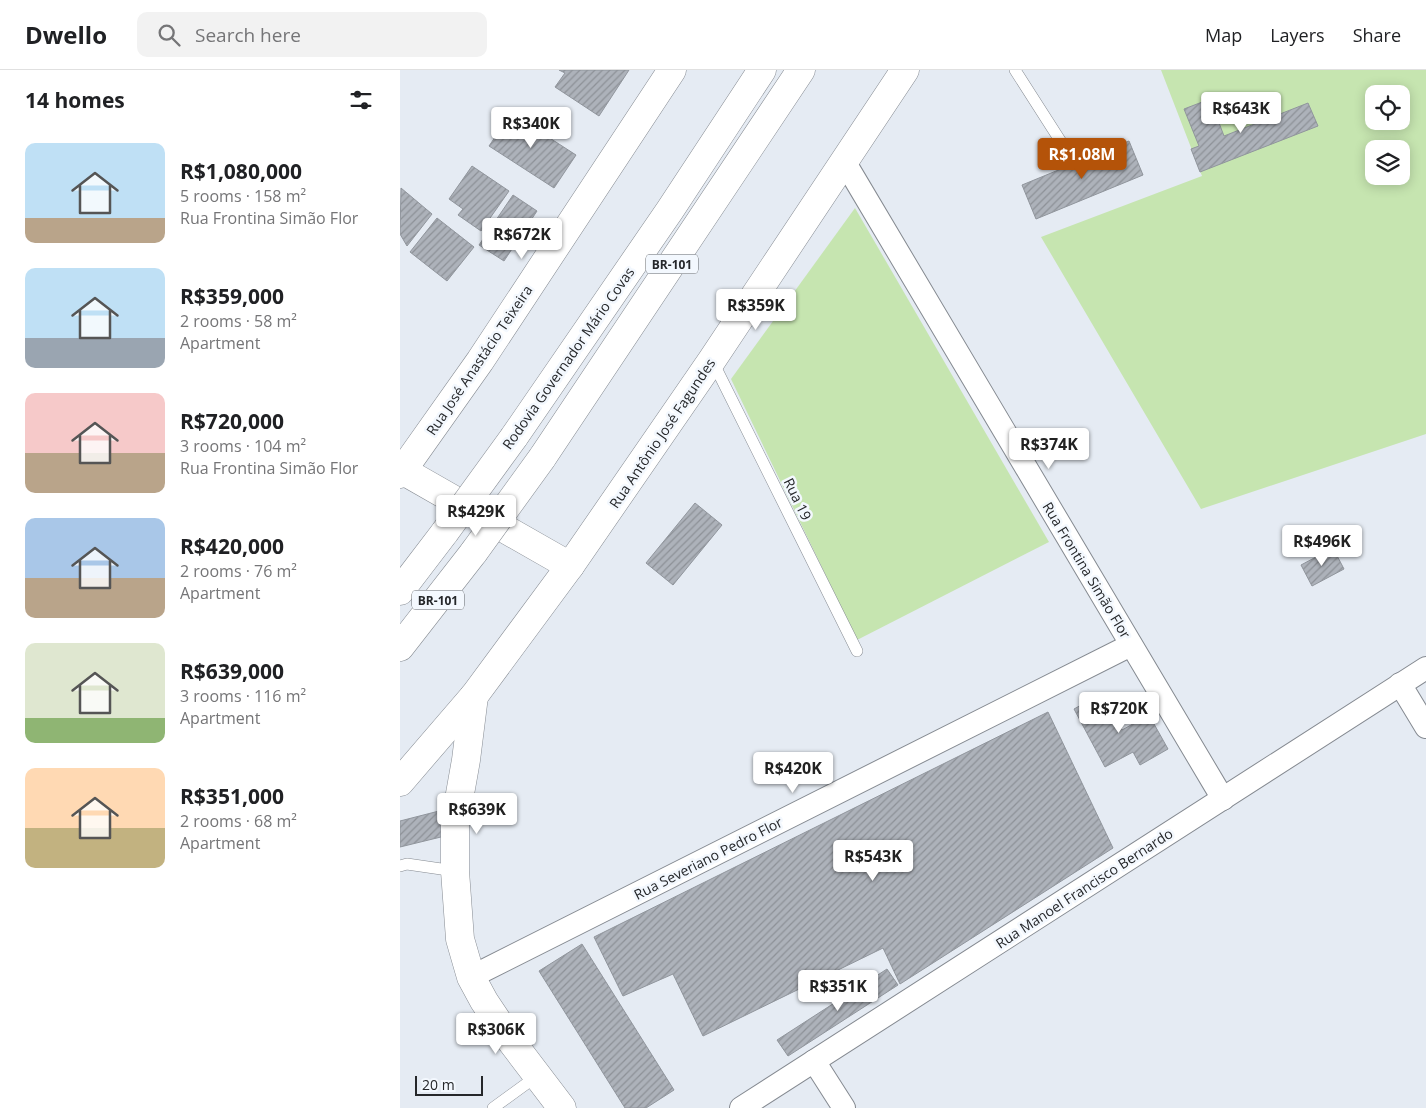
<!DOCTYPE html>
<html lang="en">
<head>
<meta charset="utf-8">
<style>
  :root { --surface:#fff; --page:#f2f2f2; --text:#202124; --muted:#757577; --line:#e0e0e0; --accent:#b45309 }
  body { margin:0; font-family:"Open Sans",sans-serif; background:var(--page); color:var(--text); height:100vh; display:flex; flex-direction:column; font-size:19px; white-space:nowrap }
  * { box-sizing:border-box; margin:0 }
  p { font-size:16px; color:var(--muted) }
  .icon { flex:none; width:28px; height:28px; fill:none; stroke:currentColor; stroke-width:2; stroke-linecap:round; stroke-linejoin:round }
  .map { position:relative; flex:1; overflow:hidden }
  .panel { display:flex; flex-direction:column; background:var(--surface); width:400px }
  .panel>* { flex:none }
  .tools { position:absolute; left:965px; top:15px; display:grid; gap:10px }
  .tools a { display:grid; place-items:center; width:45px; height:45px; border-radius:10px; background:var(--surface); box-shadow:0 2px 12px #0003; font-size:25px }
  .scale { position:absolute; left:15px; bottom:12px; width:68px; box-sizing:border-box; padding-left:5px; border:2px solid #25272a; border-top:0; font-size:14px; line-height:18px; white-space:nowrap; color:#25272a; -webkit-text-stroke:4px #f3f8fe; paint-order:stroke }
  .price { position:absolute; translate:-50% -42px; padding:0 11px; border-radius:5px; background:#fff; color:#222; font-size:16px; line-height:32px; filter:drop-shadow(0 1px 2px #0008) }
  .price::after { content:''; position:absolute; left:50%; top:30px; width:15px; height:11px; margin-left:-8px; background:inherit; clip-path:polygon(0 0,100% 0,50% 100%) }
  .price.current { background:var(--accent); color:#fff }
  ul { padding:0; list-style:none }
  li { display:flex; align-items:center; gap:15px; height:125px; padding:0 25px }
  li span { display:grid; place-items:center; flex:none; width:140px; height:100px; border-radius:10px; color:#555 }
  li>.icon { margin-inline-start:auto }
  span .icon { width:60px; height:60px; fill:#fffc; stroke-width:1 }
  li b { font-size:21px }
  h2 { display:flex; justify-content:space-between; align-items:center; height:60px; padding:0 25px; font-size:21px }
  header { display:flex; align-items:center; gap:30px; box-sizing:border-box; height:70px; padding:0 25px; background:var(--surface); border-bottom:1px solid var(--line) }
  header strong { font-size:24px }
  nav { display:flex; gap:28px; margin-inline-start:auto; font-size:18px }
  .search { width:350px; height:45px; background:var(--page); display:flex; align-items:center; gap:12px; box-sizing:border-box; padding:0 18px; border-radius:10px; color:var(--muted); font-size:19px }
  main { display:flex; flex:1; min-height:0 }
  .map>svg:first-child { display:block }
</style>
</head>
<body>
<header>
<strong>Dwello</strong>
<div class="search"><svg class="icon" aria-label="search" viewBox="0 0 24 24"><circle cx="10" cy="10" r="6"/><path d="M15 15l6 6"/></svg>Search here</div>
<nav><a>Map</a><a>Layers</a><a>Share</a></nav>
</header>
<main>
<section class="panel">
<h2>14 homes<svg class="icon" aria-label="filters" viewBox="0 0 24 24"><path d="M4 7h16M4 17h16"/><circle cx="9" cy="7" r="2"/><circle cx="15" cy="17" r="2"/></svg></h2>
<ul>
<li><span style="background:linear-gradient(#bfe0f5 75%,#b9a48a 0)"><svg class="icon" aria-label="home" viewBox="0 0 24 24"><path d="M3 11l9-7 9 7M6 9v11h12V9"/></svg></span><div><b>R$1,080,000</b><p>5 rooms · 158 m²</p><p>Rua Frontina Simão Flor</p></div></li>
<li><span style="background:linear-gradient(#bfe0f5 70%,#9aa5b1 0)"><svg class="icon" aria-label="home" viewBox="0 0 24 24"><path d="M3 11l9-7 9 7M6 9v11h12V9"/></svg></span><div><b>R$359,000</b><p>2 rooms · 58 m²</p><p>Apartment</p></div></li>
<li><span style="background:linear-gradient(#f6c9c9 60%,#b9a48a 0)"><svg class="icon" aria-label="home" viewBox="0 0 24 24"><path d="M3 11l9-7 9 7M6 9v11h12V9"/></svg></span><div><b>R$720,000</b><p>3 rooms · 104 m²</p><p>Rua Frontina Simão Flor</p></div></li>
<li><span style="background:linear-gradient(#a9c7e8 60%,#b9a48a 0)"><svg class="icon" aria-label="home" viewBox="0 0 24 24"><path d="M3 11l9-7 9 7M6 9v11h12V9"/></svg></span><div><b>R$420,000</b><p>2 rooms · 76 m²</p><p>Apartment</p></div></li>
<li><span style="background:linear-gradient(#dfe7d0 75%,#8fb573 0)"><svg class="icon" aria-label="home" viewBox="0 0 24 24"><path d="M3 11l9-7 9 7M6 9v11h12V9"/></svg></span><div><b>R$639,000</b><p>3 rooms · 116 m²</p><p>Apartment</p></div></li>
<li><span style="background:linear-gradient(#ffd9b3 60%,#c2b280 0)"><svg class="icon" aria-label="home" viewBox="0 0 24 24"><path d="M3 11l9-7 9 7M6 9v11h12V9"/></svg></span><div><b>R$351,000</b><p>2 rooms · 68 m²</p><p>Apartment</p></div></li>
</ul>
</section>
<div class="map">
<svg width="1026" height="1038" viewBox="0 0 1026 1038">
  <defs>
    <pattern id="building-hatch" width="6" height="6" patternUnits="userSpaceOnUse" patternTransform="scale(1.25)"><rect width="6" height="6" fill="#adb2ba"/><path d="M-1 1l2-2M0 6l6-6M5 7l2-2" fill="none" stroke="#8d9197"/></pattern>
  </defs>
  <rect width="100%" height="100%" fill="#e5ebf3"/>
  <g fill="#c6e5b0" fill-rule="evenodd">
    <path d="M761 0H1026V364L801 439 641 167 802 106ZM974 24H1001V51H974ZM974 79H1001V106H974Z"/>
    <path d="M455 138 649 472 457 570 331 309Z"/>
  </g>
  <g fill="url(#building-hatch)" stroke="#90959c">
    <path d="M159 0H229L199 46 155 17 165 3Z"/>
    <path d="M810 29 824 66 908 33 918 56 800 102 791 79 799 76 784 39Z"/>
    <path d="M99 39 110 46 111 43 176 85 154 118 89 76 102 57 92 50Z"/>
    <path d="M729 71 743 105 636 149 622 115Z"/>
    <path d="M72 96 109 121 81 161 58 145 63 139 49 129Z"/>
    <path d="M1 118 32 144 7 176 0 164Z"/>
    <path d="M113 125 137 141 104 191 79 175Z"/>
    <path d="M37 148 74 177 47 211 10 182Z"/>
    <path d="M295 433 322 455 273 515 246 493Z"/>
    <path d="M933 478 944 499 912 516 901 495Z"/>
    <path d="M701 624 722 660 749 645 768 679 740 695 733 682 705 697 674 639Z"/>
    <path d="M648 642 713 778 500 914 483 878 303 966 273 904 223 926 194 867Z"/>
    <path d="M39 741 45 766 0 777V751Z"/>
    <path d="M182 874 274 1020 246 1038H225L139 901Z"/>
    <path d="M487 899 498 915 388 986 377 970Z"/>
  </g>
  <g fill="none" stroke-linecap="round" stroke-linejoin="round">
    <g stroke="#858a91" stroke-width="12">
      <g id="service">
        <path d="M615 0 663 75"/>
        <path d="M313 292 457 581"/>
        <path d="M0 796 7 794 55 801"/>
        <path d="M93 1038 137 1006"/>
      </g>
    </g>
    <g stroke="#858a91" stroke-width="24">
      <g id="minor">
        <path d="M444 91 823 729"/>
        <path d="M1000 614 1026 657"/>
        <path d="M71 907 731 575"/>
        <path d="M414 991 444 1038"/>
        <path d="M341 1038 1026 598"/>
      </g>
    </g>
    <g stroke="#858a91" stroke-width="29">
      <path id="tertiary" d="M74 626 66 690 55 752V801L60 869 71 907 84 931 108 967 162 1038"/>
    </g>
    <g stroke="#858a91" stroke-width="29">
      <g id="secondary">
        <path d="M0 399 170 496"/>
        <path d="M0 404 80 291 272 0"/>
        <path d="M0 712 74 626 170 496 312 290 505 0"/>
      </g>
    </g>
    <g stroke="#858a91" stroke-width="29">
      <g id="motorway">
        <path d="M114 367 270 140 362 0"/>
        <path d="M142 388 401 0"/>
        <path d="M0 521 45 462"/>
        <path d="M0 577 74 482"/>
      </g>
    </g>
    <use href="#service" stroke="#fff" stroke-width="11"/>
    <use href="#minor" stroke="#fff" stroke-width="22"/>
    <use href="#tertiary" stroke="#fff" stroke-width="28"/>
    <use href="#secondary" stroke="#fff" stroke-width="28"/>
    <use href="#motorway" stroke="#fff" stroke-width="28"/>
    <g stroke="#858a91" stroke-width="29" stroke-linecap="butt">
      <g id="motorway-bridge">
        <path d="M45 462 114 367"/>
        <path d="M74 482 142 388"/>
      </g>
    </g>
    <use href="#motorway-bridge" stroke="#fff" stroke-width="28"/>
  </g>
  <g text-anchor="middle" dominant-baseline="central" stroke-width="5" stroke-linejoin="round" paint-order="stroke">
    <g fill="#f3f8fe" stroke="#63666a" stroke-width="1">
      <rect x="246" y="184.5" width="52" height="19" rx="4"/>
      <rect x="12" y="520.5" width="52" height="19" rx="4"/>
    </g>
    <g font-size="12" font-weight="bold" fill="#25272a">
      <text x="272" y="194">BR-101</text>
      <text x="38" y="530">BR-101</text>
    </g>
    <g font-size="14" fill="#25272a" stroke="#f3f8fe">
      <text transform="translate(168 288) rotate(-55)">Rodovia Governador Mário Covas</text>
      <text transform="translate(79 290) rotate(-56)">Rua José Anastácio Teixeira</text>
      <text transform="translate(262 363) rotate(-56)">Rua Antônio José Fagundes</text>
      <text transform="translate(398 429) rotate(64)">Rua 19</text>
      <text transform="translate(687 500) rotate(59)">Rua Frontina Simão Flor</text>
      <text transform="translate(308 788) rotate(-27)">Rua Severiano Pedro Flor</text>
      <text transform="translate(684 818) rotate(-33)">Rua Manoel Francisco Bernardo</text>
    </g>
  </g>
</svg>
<div class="tools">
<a><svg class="icon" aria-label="locate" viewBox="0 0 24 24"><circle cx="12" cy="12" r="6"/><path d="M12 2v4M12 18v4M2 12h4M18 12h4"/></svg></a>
<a><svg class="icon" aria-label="layers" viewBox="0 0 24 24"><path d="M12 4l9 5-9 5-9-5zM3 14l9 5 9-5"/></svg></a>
</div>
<div class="scale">20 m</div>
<b class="price" style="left:841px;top:64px">R$643K</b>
<b class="price" style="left:131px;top:79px">R$340K</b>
<b class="price current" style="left:682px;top:110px">R$1.08M</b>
<b class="price" style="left:122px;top:190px">R$672K</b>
<b class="price" style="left:356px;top:261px">R$359K</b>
<b class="price" style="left:649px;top:400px">R$374K</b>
<b class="price" style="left:76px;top:467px">R$429K</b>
<b class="price" style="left:922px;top:497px">R$496K</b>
<b class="price" style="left:719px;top:664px">R$720K</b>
<b class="price" style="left:393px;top:724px">R$420K</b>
<b class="price" style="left:77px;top:765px">R$639K</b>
<b class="price" style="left:473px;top:812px">R$543K</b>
<b class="price" style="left:438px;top:942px">R$351K</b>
<b class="price" style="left:96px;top:985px">R$306K</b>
</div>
</main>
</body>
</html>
